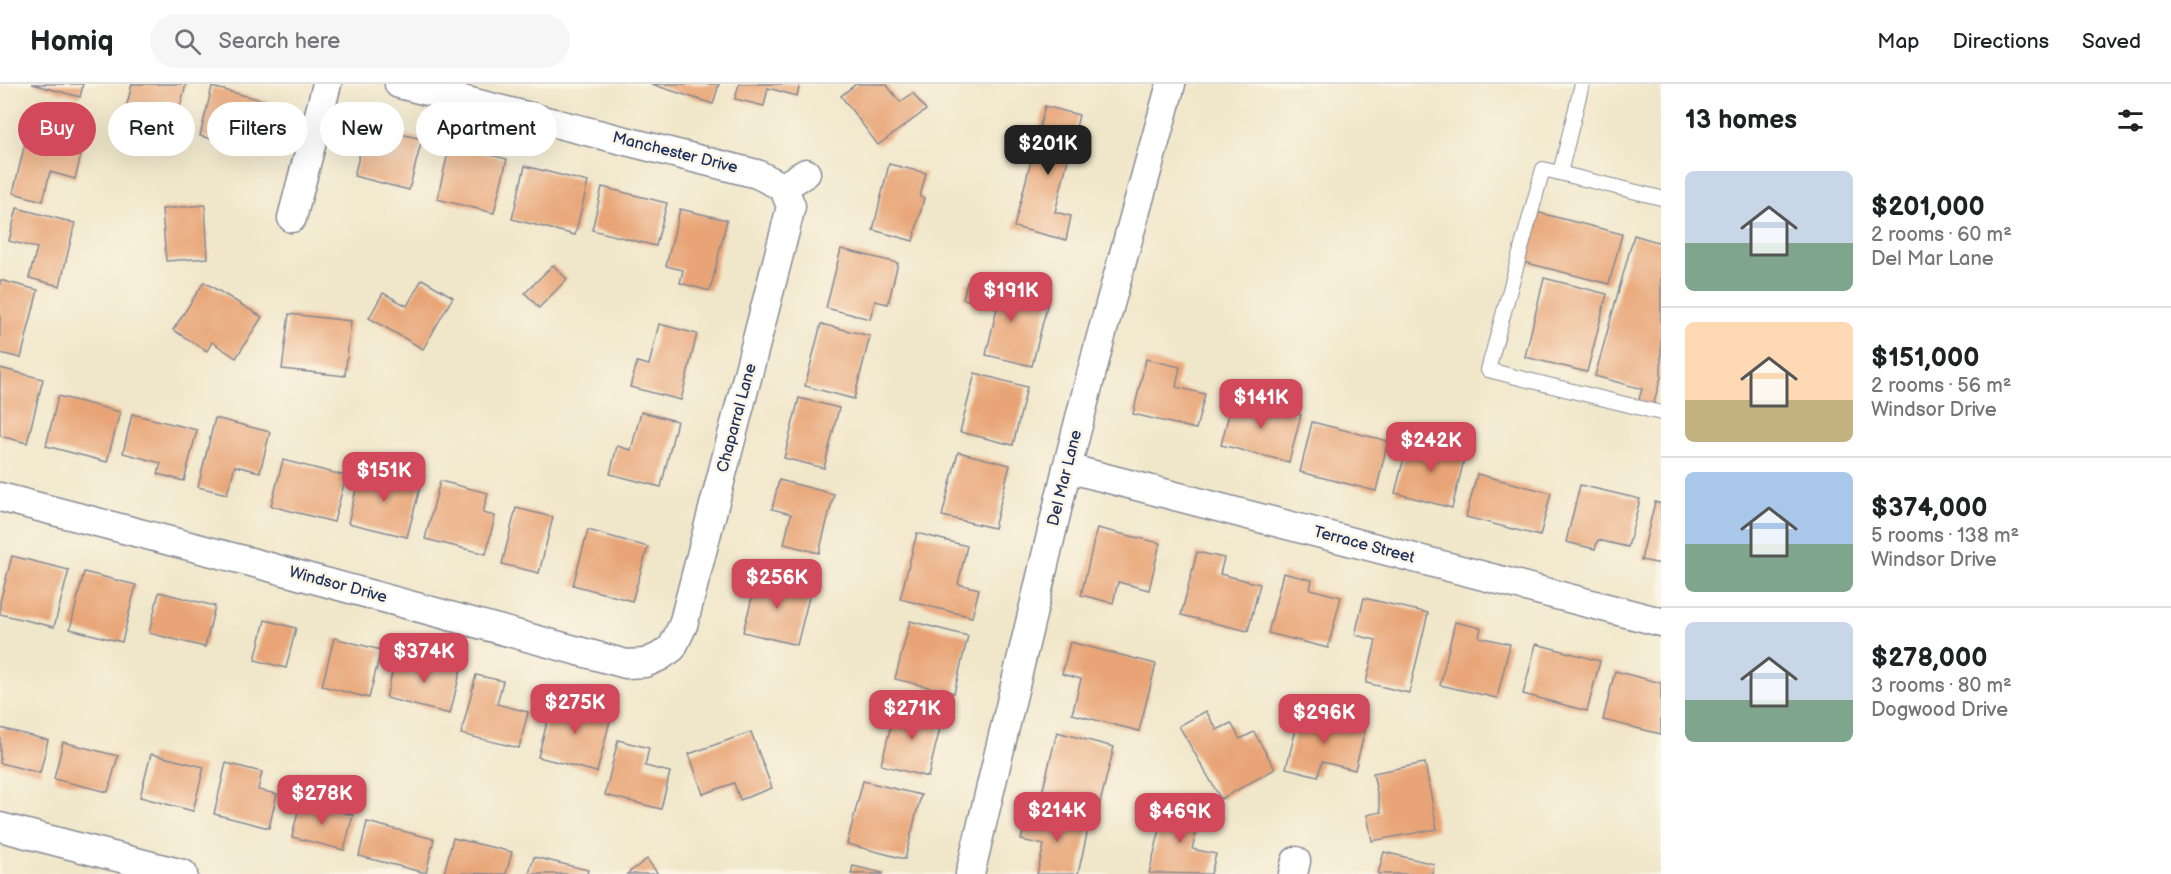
<!DOCTYPE html>
<html lang="en">
<head>
<meta charset="utf-8">
<style>
  :root { --surface:#fff; --page:#f6f6f6; --text:#202124; --muted:#757577; --line:#e0e0e0; --accent:#d1495b }
  body { margin:0; font-family:"Balsamiq Sans",sans-serif; background:var(--page); color:var(--text); height:100vh; display:flex; flex-direction:column; font-size:22px; white-space:nowrap }
  * { box-sizing:border-box; margin:0 }
  p { font-size:20px; color:var(--muted) }
  .icon { flex:none; width:33px; height:33px; fill:none; stroke:currentColor; stroke-width:2; stroke-linecap:round; stroke-linejoin:round }
  .map { position:relative; flex:1; overflow:hidden }
  .drawer { display:flex; flex-direction:column; background:var(--surface); width:510px }
  .drawer>* { flex:none }
  .banner { position:absolute; left:18px; top:18px; width:570px; height:54px; display:flex; gap:12px }
  .price { position:absolute; translate:-50% -51px; padding:0 14px; border-radius:12px; background:var(--accent); color:#fff; font-size:20px; line-height:39px; filter:drop-shadow(0 2px 3px #0008) }
  .price::after { content:''; position:absolute; left:50%; top:36px; width:18px; height:14px; margin-left:-9px; background:inherit; clip-path:polygon(0 0,100% 0,50% 100%) }
  .price.active { background:#222; color:#fff }
  ul { padding:0; list-style:none }
  li { display:flex; align-items:center; gap:18px; height:150px; padding:0 24px }
  li+li { border-top:2px solid var(--line) }
  li span { display:grid; place-items:center; flex:none; width:168px; height:120px; border-radius:9px; color:#555 }
  li>.icon { margin-inline-start:auto }
  span .icon { width:72px; height:72px; fill:#fffc; stroke-width:1 }
  li b { font-size:26px }
  h2 { display:flex; justify-content:space-between; align-items:center; height:72px; padding:0 24px; font-size:26px }
  .pill { padding:0 21px; border-radius:27px; background:var(--surface); box-shadow:0 6px 24px #0002; font-size:21px; line-height:54px }
  .pill.active { background:var(--accent); color:#fff }
  header { display:flex; align-items:center; gap:36px; box-sizing:border-box; height:84px; padding:0 30px; background:var(--surface); border-bottom:2px solid var(--line) }
  header strong { font-size:28px }
  nav { display:flex; gap:33px; margin-inline-start:auto; font-size:21px }
  .search { width:420px; height:54px; background:var(--page); display:flex; align-items:center; gap:15px; box-sizing:border-box; padding:0 21px; border-radius:33px; color:var(--muted); font-size:22px }
  main { display:flex; flex:1; min-height:0 }
  .map>svg:first-child { display:block }
</style>
</head>
<body>
<header>
<strong>Homiq</strong>
<div class="search"><svg class="icon" aria-label="search" viewBox="0 0 24 24"><circle cx="10" cy="10" r="6"/><path d="M15 15l6 6"/></svg>Search here</div>
<nav><a>Map</a><a>Directions</a><a>Saved</a></nav>
</header>
<main>
<div class="map">
<svg width="1661" height="790" viewBox="0 0 1661 790">
  <rect width="100%" height="100%" fill="#fcf5e5"/>
  <filter id="ink" filterUnits="userSpaceOnUse"><feTurbulence type="fractalNoise" baseFrequency=".0167" numOctaves="2"/><feDisplacementMap in="SourceGraphic" scale="12" xChannelSelector="R" yChannelSelector="G"/><feConvolveMatrix kernelMatrix="1 2 1 2 8 2 1 2 1" color-interpolation-filters="sRGB"/></filter>
  <filter id="wash" filterUnits="userSpaceOnUse"><feTurbulence type="fractalNoise" baseFrequency=".008" numOctaves="4" result="noise"/><feDisplacementMap in="SourceGraphic" scale="24" xChannelSelector="R" yChannelSelector="G"/><feGaussianBlur stdDeviation="1.35" result="paint"/><feColorMatrix in="noise" values="0 0 0 0 0 0 0 0 0 0 0 0 0 0 0 0 0 1.4 0 .05"/><feComposite in="paint" operator="in"/></filter>
  <g filter="url(#wash)">
    <rect width="100%" height="100%" fill="#f0e6c9"/>
    <g id="blocks">
      <g fill="#e8a476">
        <path d="M32 0H83L80 13Z"/>
        <path d="M132 0H186L173 50 123 37Z"/>
        <path d="M651 0H719L713 20Z"/>
        <path d="M739 0H800L797 12 768 4 764 22 735 15Z"/>
        <path d="M856 0H886L900 18 913 9 926 26 878 61 841 12Z"/>
        <path d="M212 3 274 19 261 67 200 52Z"/>
        <path d="M1045 22 1079 31 1055 128 1071 132 1066 156 1014 143Z"/>
        <path d="M367 42 422 55 409 106 354 92Z"/>
        <path d="M28 47 84 60 75 95 50 88 43 117 13 109Z"/>
        <path d="M450 61 507 75 494 129 437 115Z"/>
        <path d="M889 80 926 89 920 113 924 114 913 157 873 146Z"/>
        <path d="M525 82 588 98 575 151 512 135Z"/>
        <path d="M602 103 667 119 656 162 592 146Z"/>
        <path d="M205 121 208 174 166 177 162 125Z"/>
        <path d="M17 124 75 139 60 202 29 194 37 164 9 157Z"/>
        <path d="M680 125 727 136 710 207 680 199 683 186 666 182Z"/>
        <path d="M1536 128 1622 150 1609 200 1523 178Z"/>
        <path d="M1634 151 1661 159V293L1652 326 1637 322 1642 305 1595 292Z"/>
        <path d="M841 165 898 179 888 220 875 217 870 235 826 224Z"/>
        <path d="M553 181 567 195 539 224 525 209Z"/>
        <path d="M1544 194 1607 210 1587 288 1525 273Z"/>
        <path d="M422 195 453 213 423 265 369 234 383 209 407 222Z"/>
        <path d="M0 196 38 206 21 274 0 269Z"/>
        <path d="M204 198 262 233 236 274 212 258 207 267 173 246Z"/>
        <path d="M967 198 1048 218 1032 282 986 271 997 224 963 215Z"/>
        <path d="M289 230 351 237 345 292 282 285Z"/>
        <path d="M659 240 697 250 681 316 630 303 637 278 649 281Z"/>
        <path d="M821 240 870 252 854 315 805 302Z"/>
        <path d="M1146 275 1180 283 1176 303 1205 310 1196 345 1133 330Z"/>
        <path d="M0 284 43 295 27 359 0 352Z"/>
        <path d="M975 289 1027 303 1013 361 960 348Z"/>
        <path d="M58 312 120 328 107 378 46 362Z"/>
        <path d="M799 314 839 324 824 384 784 374Z"/>
        <path d="M1233 314 1301 331 1289 378 1221 361Z"/>
        <path d="M641 328 677 337 661 403 610 390 617 362 631 366Z"/>
        <path d="M132 330 197 346 184 397 158 390 161 379 123 369Z"/>
        <path d="M215 334 270 348 260 388 235 382 227 410 198 403Z"/>
        <path d="M1312 338 1388 357 1376 407 1300 388Z"/>
        <path d="M1409 354 1466 368 1452 424 1395 409Z"/>
        <path d="M958 368 1010 381 994 444 942 432Z"/>
        <path d="M283 376 346 392 334 438 271 422Z"/>
        <path d="M361 385 421 400 407 453 348 439Z"/>
        <path d="M1477 390 1551 409 1540 452 1466 433Z"/>
        <path d="M779 396 834 410 819 469 784 460 791 430 772 425Z"/>
        <path d="M440 397 488 409 483 429 495 432 486 470 425 455Z"/>
        <path d="M1580 401 1640 415 1628 463 1598 456 1595 465 1566 458Z"/>
        <path d="M1655 418 1661 420V480L1641 476Z"/>
        <path d="M516 424 553 433 539 489 502 480Z"/>
        <path d="M1097 444 1160 459 1149 506 1118 498 1113 519 1081 511Z"/>
        <path d="M588 446 648 463 632 517 573 501Z"/>
        <path d="M917 449 967 462 958 500 979 505 972 533 900 515Z"/>
        <path d="M1197 468 1224 474 1220 490 1260 500 1248 547 1181 531Z"/>
        <path d="M12 472 69 486 54 543 0 530V518Z"/>
        <path d="M84 488 136 501 122 558 70 545Z"/>
        <path d="M1283 489 1312 496 1310 505 1341 513 1328 564 1268 549Z"/>
        <path d="M758 491 811 505 797 561 743 548Z"/>
        <path d="M159 508 215 522 205 563 149 549Z"/>
        <path d="M1364 514 1428 529 1409 609 1366 599 1376 556 1355 551Z"/>
        <path d="M265 536 296 544 286 584 255 576Z"/>
        <path d="M910 537 968 552 954 609 895 595Z"/>
        <path d="M1455 538 1481 544 1479 553 1510 560 1497 614 1440 601Z"/>
        <path d="M334 554 381 566 369 614 322 602Z"/>
        <path d="M1070 558 1156 580 1139 647 1072 630 1081 595 1062 590Z"/>
        <path d="M1536 560 1600 577 1587 627 1523 610Z"/>
        <path d="M397 569 461 585 450 630 386 614Z"/>
        <path d="M1615 587 1661 599V650L1603 636Z"/>
        <path d="M476 591 503 597 497 620 528 628 519 664 461 650Z"/>
        <path d="M553 615 612 629 597 688 538 673Z"/>
        <path d="M896 621 943 632 928 693 881 681Z"/>
        <path d="M1206 627 1217 646 1231 639 1240 655 1254 648 1275 685 1221 715 1179 642Z"/>
        <path d="M1300 630 1365 646 1355 686 1322 678 1318 692 1286 684Z"/>
        <path d="M0 644 48 656 40 689 0 679Z"/>
        <path d="M751 648 772 704 740 716 734 699 703 710 689 670Z"/>
        <path d="M1057 648 1114 663 1098 727 1041 713Z"/>
        <path d="M618 656 649 664 645 682 670 688 661 725 605 711Z"/>
        <path d="M63 658 118 672 108 708 54 695Z"/>
        <path d="M151 670 204 683 193 727 140 713Z"/>
        <path d="M226 679 262 688 258 706 277 710 269 744 214 730Z"/>
        <path d="M1425 679 1437 745 1372 757 1367 731 1381 728 1373 689Z"/>
        <path d="M863 697 921 711 905 775 847 760Z"/>
        <path d="M300 718 353 731 344 766 292 753Z"/>
        <path d="M1167 718 1202 727 1192 765 1216 770 1211 790 1149 789Z"/>
        <path d="M1028 727 1089 741 1078 790H1037L1044 761 1021 756Z"/>
        <path d="M367 738 434 755 426 789 359 772Z"/>
        <path d="M453 754 512 768 506 790 444 789Z"/>
        <path d="M1384 768 1434 780 1432 790H1378Z"/>
        <path d="M534 773 588 786 587 790H529Z"/>
        <path d="M647 775 658 790H627Z"/>
        <path d="M853 782 883 789V790H851Z"/>
      </g>
    </g>
  </g>
  <g filter="url(#ink)">
    <use href="#blocks" fill-opacity="0" stroke="#868a94" stroke-width="1.5"/>
    <g fill="none" stroke-linecap="round" stroke-linejoin="round">
      <g stroke="#868a94" stroke-width="16">
        <g id="lane">
          <path d="M1560 89 1582 0"/>
          <path d="M1661 114 1543 85 1488 286 1661 329"/>
        </g>
      </g>
      <g stroke="#868a94" stroke-width="31">
        <g id="street">
          <path d="M399 0 757 90 783 103 806 89"/>
          <path d="M292 134 327 0"/>
          <path d="M1067 384 1661 538"/>
          <path d="M0 413 251 478 626 580 645 579 659 573 672 564 683 541 785 147 791 122 783 103"/>
          <path d="M0 743 183 790"/>
          <path d="M970 790 1067 384 1099 260 1171 0"/>
          <path d="M1293 790 1296 777"/>
        </g>
      </g>
      <use href="#lane" stroke="#fff" stroke-width="14"/>
      <use href="#street" stroke="#fff" stroke-width="28"/>
    </g>
  </g>
  <g text-anchor="middle" dominant-baseline="central" stroke-width="5" stroke-linejoin="round" paint-order="stroke">
    <g font-size="16" fill="#1b2f5e" stroke="#fcf5e5">
      <text transform="translate(675 69) rotate(14)">Manchester Drive</text>
      <text transform="translate(737 334) rotate(-75)">Chaparral Lane</text>
      <text transform="translate(1065 394) rotate(-76)">Del Mar Lane</text>
      <text transform="translate(1364 461) rotate(15)">Terrace Street</text>
      <text transform="translate(338 501) rotate(15)">Windsor Drive</text>
    </g>
  </g>
</svg>
<b class="price active" style="left:1048px;top:92px">$201K</b>
<b class="price" style="left:1011px;top:239px">$191K</b>
<b class="price" style="left:1261px;top:346px">$141K</b>
<b class="price" style="left:1431px;top:389px">$242K</b>
<b class="price" style="left:384px;top:419px">$151K</b>
<b class="price" style="left:777px;top:526px">$256K</b>
<b class="price" style="left:424px;top:600px">$374K</b>
<b class="price" style="left:575px;top:651px">$275K</b>
<b class="price" style="left:912px;top:657px">$271K</b>
<b class="price" style="left:1324px;top:661px">$296K</b>
<b class="price" style="left:322px;top:742px">$278K</b>
<b class="price" style="left:1057px;top:759px">$214K</b>
<b class="price" style="left:1180px;top:760px">$469K</b>
<div class="banner">
<a class="pill active">Buy</a>
<a class="pill">Rent</a>
<a class="pill">Filters</a>
<a class="pill">New</a>
<a class="pill">Apartment</a>
</div>
</div>
<section class="drawer">
<h2>13 homes<svg class="icon" aria-label="filters" viewBox="0 0 24 24"><path d="M4 7h16M4 17h16"/><circle cx="9" cy="7" r="2"/><circle cx="15" cy="17" r="2"/></svg></h2>
<ul>
<li><span style="background:linear-gradient(#c9d6e8 60%,#7fa58c 0)"><svg class="icon" aria-label="home" viewBox="0 0 24 24"><path d="M3 11l9-7 9 7M6 9v11h12V9"/></svg></span><div><b>$201,000</b><p>2 rooms · 60 m²</p><p>Del Mar Lane</p></div></li>
<li><span style="background:linear-gradient(#ffd9b3 65%,#c2b280 0)"><svg class="icon" aria-label="home" viewBox="0 0 24 24"><path d="M3 11l9-7 9 7M6 9v11h12V9"/></svg></span><div><b>$151,000</b><p>2 rooms · 56 m²</p><p>Windsor Drive</p></div></li>
<li><span style="background:linear-gradient(#a9c7e8 60%,#7fa58c 0)"><svg class="icon" aria-label="home" viewBox="0 0 24 24"><path d="M3 11l9-7 9 7M6 9v11h12V9"/></svg></span><div><b>$374,000</b><p>5 rooms · 138 m²</p><p>Windsor Drive</p></div></li>
<li><span style="background:linear-gradient(#c9d6e8 65%,#7fa58c 0)"><svg class="icon" aria-label="home" viewBox="0 0 24 24"><path d="M3 11l9-7 9 7M6 9v11h12V9"/></svg></span><div><b>$278,000</b><p>3 rooms · 80 m²</p><p>Dogwood Drive</p></div></li>
</ul>
</section>
</main>
</body>
</html>
